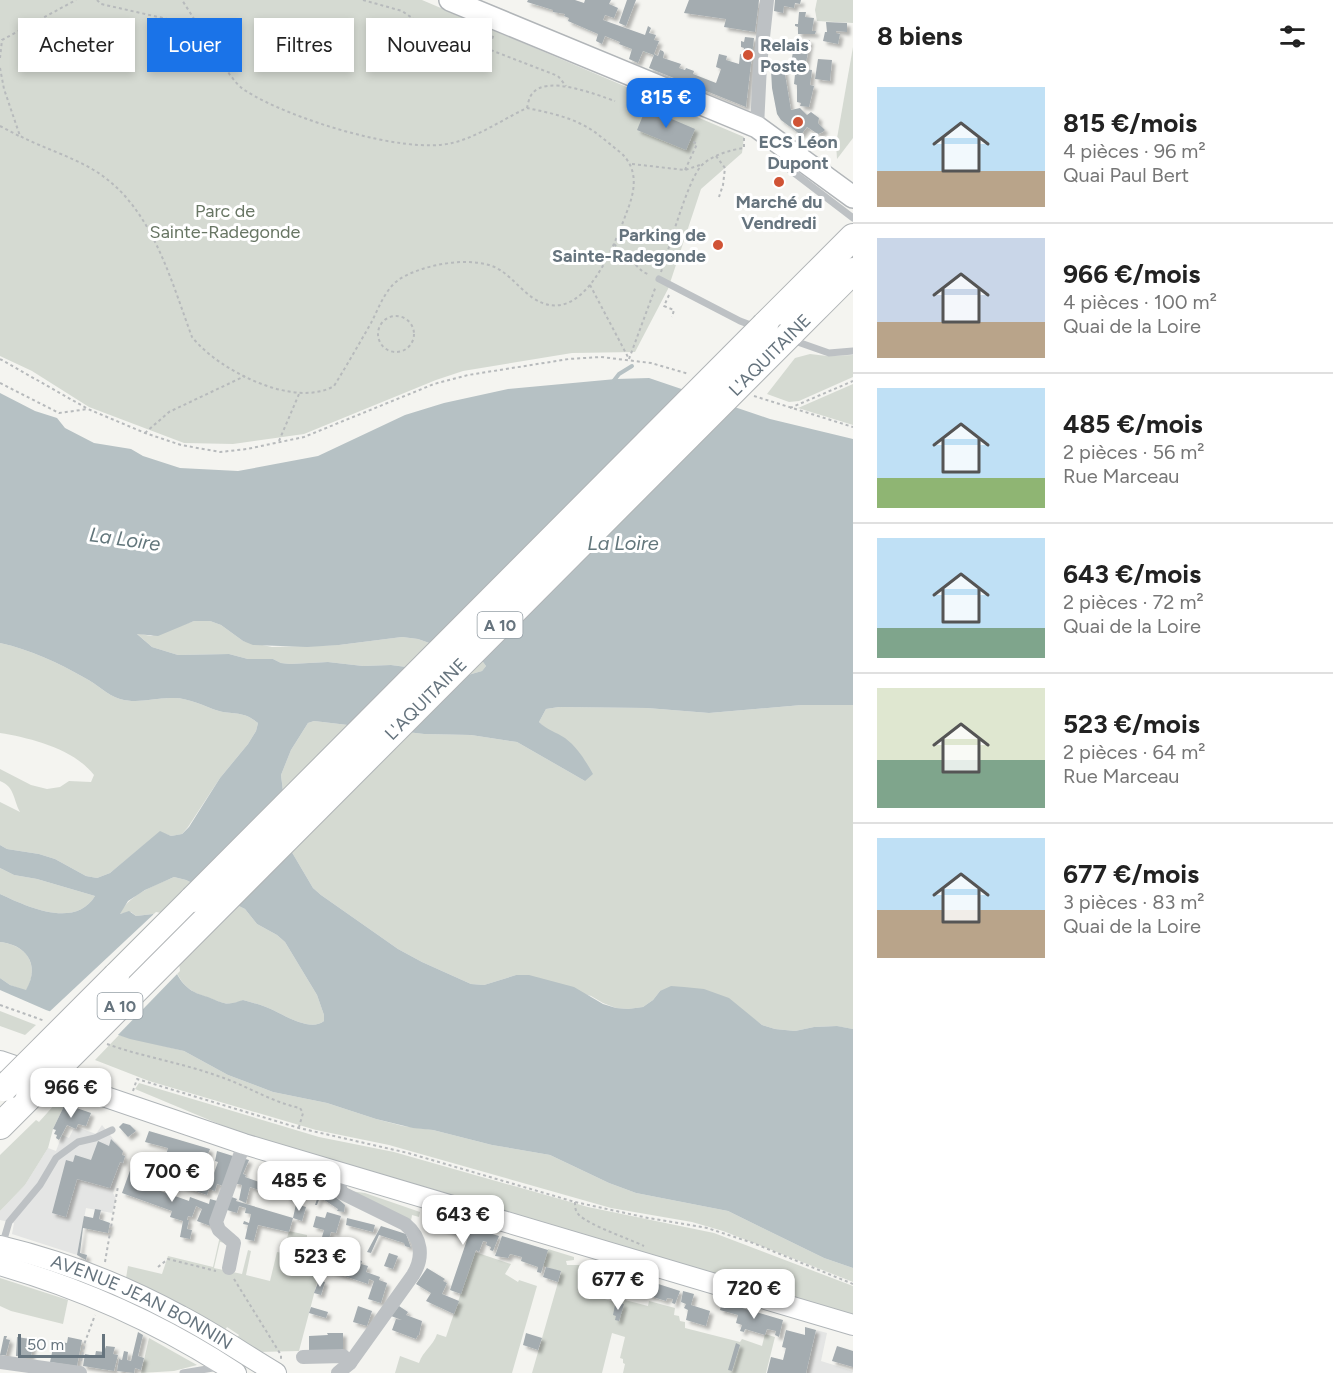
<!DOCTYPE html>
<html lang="fr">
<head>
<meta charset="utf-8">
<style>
  :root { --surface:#fff; --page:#f6f6f6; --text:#222; --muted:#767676; --line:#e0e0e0; --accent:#1a73e8 }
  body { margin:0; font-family:Figtree,sans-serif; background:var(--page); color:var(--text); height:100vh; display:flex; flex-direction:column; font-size:22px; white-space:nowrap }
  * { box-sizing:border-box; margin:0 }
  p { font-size:20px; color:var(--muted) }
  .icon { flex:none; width:33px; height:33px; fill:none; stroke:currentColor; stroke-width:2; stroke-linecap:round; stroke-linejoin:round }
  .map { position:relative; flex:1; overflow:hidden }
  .details { display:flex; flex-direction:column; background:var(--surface); width:480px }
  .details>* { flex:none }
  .guide { position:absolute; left:18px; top:18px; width:570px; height:54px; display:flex; gap:12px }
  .scale { position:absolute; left:18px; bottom:15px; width:87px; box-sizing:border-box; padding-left:6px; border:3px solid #66747e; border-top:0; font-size:16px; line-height:21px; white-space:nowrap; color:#66747e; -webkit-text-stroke:4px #fff; paint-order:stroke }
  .price { position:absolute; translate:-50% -51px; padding:0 14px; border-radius:12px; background:#fff; color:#222; font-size:20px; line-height:39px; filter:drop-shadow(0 2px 3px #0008) }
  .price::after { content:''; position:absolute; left:50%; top:36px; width:18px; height:14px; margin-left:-9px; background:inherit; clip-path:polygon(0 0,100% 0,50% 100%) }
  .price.on { background:var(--accent); color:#fff }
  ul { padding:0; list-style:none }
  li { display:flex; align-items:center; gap:18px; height:150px; padding:0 24px }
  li+li { border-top:2px solid var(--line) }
  li span { display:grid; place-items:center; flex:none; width:168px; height:120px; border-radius:0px; color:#555 }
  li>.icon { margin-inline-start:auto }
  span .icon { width:72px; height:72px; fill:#fffc; stroke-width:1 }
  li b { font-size:26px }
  h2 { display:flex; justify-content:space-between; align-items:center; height:72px; padding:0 24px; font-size:26px }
  .chip { padding:0 21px; border-radius:0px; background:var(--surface); box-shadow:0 3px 9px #0003; font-size:21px; line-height:54px }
  .chip.on { background:var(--accent); color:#fff }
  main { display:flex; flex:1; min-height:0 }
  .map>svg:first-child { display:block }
</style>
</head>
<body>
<main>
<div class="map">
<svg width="853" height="1373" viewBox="0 0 853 1373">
  <defs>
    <filter id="shadow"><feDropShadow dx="3.5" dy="3.5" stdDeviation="1.5" flood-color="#0004"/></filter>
  </defs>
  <rect width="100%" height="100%" fill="#f4f4f0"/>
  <g fill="#e4e5e4">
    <path d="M102 1125 123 1151 122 1155 125 1156 113 1193 116 1199 112 1213 86 1208 77 1255 12 1234 14 1223 0 1220V1211L25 1185 48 1148 56 1151 62 1135 69 1138 74 1128 77 1127 96 1134Z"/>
    <path d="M816 1330 827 1333 821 1361 853 1371 852 1373H806Z"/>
  </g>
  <g fill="#d5dad2">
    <path d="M0 0H422L744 137 742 153 701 189 668 289 635 352 572 353 463 371 436 380 304 434 233 444 184 443 89 407 32 371 0 356Z"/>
    <path d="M817 0H853V23L817 21 815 10Z"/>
    <path d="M853 47V138L837 159 836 144Z"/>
    <path d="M810 354 827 356 853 355V377L799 401 789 402 767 394 795 358Z"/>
    <path d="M853 384V425L798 408Z"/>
    <path d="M194 621H210L221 625 243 641 272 647 339 645 402 637 418 639 483 662 486 666 482 671 468 675 391 665 363 666 328 662 290 664 281 663 273 659H248L229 654 178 655 152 647 136 633 151 636Z"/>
    <path d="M0 643C31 650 57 662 85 678 97 684 107 695 120 699 138 704 153 698 171 698 188 697 203 706 219 711 235 715 244 711 258 723L256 731 248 744 220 778 188 827 182 834 171 836 160 832 110 873 97 878 86 876 55 859 39 854 7 849 0 845V802L20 812C13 799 15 787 0 781V769L31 785 47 789 60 787 69 781 91 782 94 775C74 749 31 738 0 733Z"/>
    <path d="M802 705H853V1029L836 1026 814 1027 795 1031 775 1029 762 1025 746 1013 660 991 653 1000 643 1007 628 1009 616 1008 603 1003 591 996 516 975 484 985 471 984 422 962 398 949 321 895 313 888 290 849 281 775 291 750 308 723 314 721 424 734 471 735 517 742 585 781 564 738 547 730 539 722 546 709 559 707 647 708 709 713Z"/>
    <path d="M0 868 14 875 37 879 95 896C75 929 28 907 0 894Z"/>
    <path d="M174 877 186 880 245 909 257 924 277 935 285 942 317 995 324 1015V1021C309 1033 280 1012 266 1007 258 1004 250 1002 243 1000 231 1006 224 1004 212 999 204 996 193 993 187 987 173 975 161 932 153 914L136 916 131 912 119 914C133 892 150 888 174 877Z"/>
    <path d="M0 942C28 945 40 966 26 991L10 985 0 978Z"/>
    <path d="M0 1011 36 1025 25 1035 0 1026Z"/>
    <path d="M119 1035 184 1051 228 1075 273 1092 327 1103 376 1119 403 1126 433 1130 492 1145 550 1155 609 1183 636 1193 728 1211 824 1258 853 1268V1282L723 1231 692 1222 611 1208 389 1145 316 1130 149 1081 95 1060Z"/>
    <path d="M139 1083 319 1137 394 1152 588 1207 714 1233 853 1286V1320L700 1273 693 1267 681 1265 257 1140 135 1089Z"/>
    <path d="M56 1103 65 1104 53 1129 48 1148 25 1185 0 1211V1155L36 1120 39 1122Z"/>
    <path d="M350 1191 365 1193 420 1212 419 1217 412 1215 411 1221Z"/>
    <path d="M289 1231 307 1235V1239L327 1245 299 1351 259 1352 237 1338 239 1335 227 1327 225 1330 178 1304 126 1278 128 1266 162 1274 168 1256 213 1267 220 1236 230 1244 220 1242 214 1268 242 1274 248 1250 251 1251 246 1275 270 1281 277 1252 283 1253Z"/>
    <path d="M548 1249 574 1257V1260L566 1261 567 1265H593L589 1278 604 1283 601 1298 619 1303 621 1299 648 1306 649 1301 675 1308 674 1315 679 1316 680 1321 685 1322V1328L740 1342 742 1339 762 1346 765 1334 775 1337 766 1373H623L625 1364 623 1363V1359L620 1358 625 1337 612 1333 602 1373H532L561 1272 543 1266Z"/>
    <path d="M475 1252 511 1264 505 1274 518 1282 519 1280 537 1286 512 1373H395L400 1356 419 1363C423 1351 433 1346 437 1334L446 1337Z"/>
    <path d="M0 1278 68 1300 63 1324 11 1311 0 1306Z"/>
    <path d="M149 1338 197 1365 174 1371 141 1373Z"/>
  </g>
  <path fill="#b6c1c4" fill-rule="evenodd" d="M649 378 770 419 853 439V705H802L709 713 647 708 559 707 546 709 539 722C547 730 556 732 565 738 578 748 585 760 593 774L585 781 517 742 471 735 424 734 314 721 308 723 291 750 281 775 290 849 313 888 321 895 398 949 422 962 471 984 484 985 516 975H529L574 987 603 1004 616 1008 628 1009 643 1007 653 1000 660 991 671 986 684 987 704 989 729 998 762 1025 775 1029 795 1031 814 1027 837 1026 853 1029V1268L824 1258 728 1211 636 1193 609 1183 550 1155 492 1145 433 1130 413 1128 376 1119 327 1103 273 1092 228 1075 184 1051 130 1039 46 1010 0 990V978L10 985 26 990C40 966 28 945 0 942V894C28 907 75 929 95 896L37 879 14 875 0 868V845L7 849 39 854 55 859 86 876 97 878 110 873 160 831 171 836 182 834 189 827 220 778 248 744 256 731 258 723C244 711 235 715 219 711 203 706 188 697 171 698 153 698 138 704 120 699 107 695 97 684 85 678 57 662 31 650 0 643V393L35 411 57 418 65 428 94 443 131 449 143 456 180 468 238 471 318 456 405 415 444 403 508 389 616 379ZM194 621H210L221 625 243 641 253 645 307 647 339 645 402 637 418 639 483 662 486 666 482 671 468 675 391 665 363 666 328 662 290 664 281 663 273 659H248L229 654 178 655 152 647 137 634 158 636ZM174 877 186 880 245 909 257 924 277 935 285 942 317 995 324 1015V1021C309 1033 280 1012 266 1007 258 1004 250 1002 243 1000 226 1006 225 1004 208 997 201 995 192 992 187 987 173 976 160 932 153 914L136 916 129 911 120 914 128 901 145 890Z"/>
  <path fill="#f4f4f0" d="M156 912 167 914 178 953 180 971 116 1037 47 1014Z"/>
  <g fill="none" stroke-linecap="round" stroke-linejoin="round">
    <path stroke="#b6c1c4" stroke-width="4" d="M612 383 619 374 632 366"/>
  </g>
  <g fill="#a4acb0" filter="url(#shadow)">
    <path d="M528 0H575L584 3 585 0H611L609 4 618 8 614 18 605 15 603 20 645 35 648 26 651 28 649 33 656 35 654 40 659 41 654 54 658 56 660 50 663 51 664 53 663 58 681 64 679 68 685 70 686 68 694 71 693 74 716 83 721 69 716 67 719 54 727 56 726 60 739 64 740 54 743 55 744 48 741 47V41L744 42 745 37 754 38 746 107 649 68 654 55 643 51 638 63 629 59 632 49 619 44 620 42 605 36 602 44 596 41 598 34 568 21 569 18 564 16 565 14 553 12V10L527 2Z"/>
    <path d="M627 0H636L626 26 619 23Z"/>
    <path d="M689 0H759L755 32 724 27 726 19 684 13Z"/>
    <path d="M775 0H801L800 4 795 3 794 8 784 6 783 13 774 11Z"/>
    <path d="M799 12H806L805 17 814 18 812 31H816L815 34H798V27L795 26V24H798Z"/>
    <path d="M826 22 847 23V32L836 31V33L840 34 838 44 823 41 825 32H827Z"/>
    <path d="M795 39 810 40 805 69 812 70 810 85 814 86 809 107 800 106 801 103 797 102V85L794 84 796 65 791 64Z"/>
    <path d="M818 59 832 60 830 81 815 79Z"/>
    <path d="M775 67 784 68 791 110 800 108 807 115 811 112 819 118 818 123 825 130 823 132 818 134 807 127 801 135 781 120 777 114 772 88 771 70Z"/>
    <path d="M646 108 695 129 686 150 637 130Z"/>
    <path d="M65 1104 91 1113 86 1126 78 1124 76 1129 67 1125 59 1140 56 1138 57 1135 54 1134 56 1130 53 1129Z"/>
    <path d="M123 1123 130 1125 136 1131 128 1137 119 1127Z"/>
    <path d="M149 1131 210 1149 208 1154 205 1153 200 1169 165 1159 168 1148 145 1142Z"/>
    <path d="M111 1139 123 1151 122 1155 125 1156 123 1163 120 1162 110 1188 77 1179 66 1217 52 1213 66 1160 73 1162 75 1155 91 1160 98 1141 109 1146Z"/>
    <path d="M217 1151 233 1156 223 1186 217 1184 215 1191 209 1189 207 1195 181 1186 184 1178 154 1169 155 1165 162 1168 164 1161 199 1172 200 1169 214 1173 218 1162 215 1161Z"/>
    <path d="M242 1158 249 1160 243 1174 246 1175 245 1177 262 1183 267 1166 321 1182 332 1194 345 1205 344 1212 337 1211 338 1209 320 1197 317 1205H315L319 1193 308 1189 306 1195 300 1193 298 1200 287 1197 290 1192 287 1191 288 1185 271 1180 265 1192 250 1187 246 1203 239 1200 242 1185 233 1183Z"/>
    <path d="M132 1165 140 1168 135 1182 189 1201 190 1197 209 1204 210 1199 221 1202 213 1227 197 1221 202 1209 196 1206 192 1217 188 1216 187 1220H189L187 1229 192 1230 190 1239 180 1237 183 1221 170 1217 172 1211 122 1193Z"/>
    <path d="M229 1196 237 1199 236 1201 293 1218 289 1232 258 1225 254 1241 245 1239 248 1225 243 1224 244 1221 249 1223 251 1214 245 1213 246 1208 239 1206 237 1213 227 1210Z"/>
    <path d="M296 1204 306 1207 302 1221 293 1218Z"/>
    <path d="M95 1209 101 1210 99 1219 110 1223 108 1233 83 1228 80 1253 87 1255 86 1260 77 1255 84 1216 93 1218Z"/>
    <path d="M327 1212 341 1216 336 1233 331 1232 329 1239 322 1237 324 1230 313 1227 316 1216 325 1218Z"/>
    <path d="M425 1213 499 1236 493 1251 490 1250 491 1247 486 1245 487 1242 483 1241 479 1252 476 1250 461 1294 450 1290 468 1237 422 1223Z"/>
    <path d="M347 1218 375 1225 373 1232 346 1225Z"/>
    <path d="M381 1226 406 1234 411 1248 405 1246 404 1243 379 1235 371 1253 367 1252Z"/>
    <path d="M502 1236 548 1250 541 1273 537 1272 538 1267 521 1261 522 1257 510 1254 508 1258 495 1256Z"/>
    <path d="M389 1253 398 1256 393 1269 384 1266Z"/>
    <path d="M345 1256 362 1261 361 1264 368 1266 366 1272 380 1277 379 1280 387 1283 381 1303 368 1299 374 1281 369 1279 368 1284 321 1268 324 1259 342 1264Z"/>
    <path d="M593 1266 616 1273 613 1283 598 1279 597 1281 590 1277Z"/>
    <path d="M546 1267 561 1271 558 1282 543 1277Z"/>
    <path d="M427 1268 445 1279 443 1281 447 1283 442 1294 459 1301 454 1314 426 1301 431 1293 416 1284Z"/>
    <path d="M627 1274 647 1280 643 1294 623 1288Z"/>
    <path d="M319 1280 325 1282 321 1295 314 1293Z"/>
    <path d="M649 1281 680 1291 675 1304 672 1303 673 1299 667 1298 666 1301 650 1296V1294L646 1293Z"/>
    <path d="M610 1285 623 1288 621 1296 615 1295 613 1300 610 1299 608 1295Z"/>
    <path d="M683 1291 694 1294 691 1305 710 1311 706 1326 686 1320 688 1310 684 1308 686 1304 681 1302Z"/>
    <path d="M722 1302 783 1320 779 1337 775 1335 776 1331 767 1329 765 1335 745 1329 744 1332 740 1331 742 1325 736 1323 738 1315 720 1310Z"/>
    <path d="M620 1303 624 1304 619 1321 615 1320 616 1316 613 1315 615 1305 619 1306Z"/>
    <path d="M358 1306 372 1311 367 1326 353 1322Z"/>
    <path d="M399 1306 408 1312 406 1315 422 1321 419 1335H418L416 1339 392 1330 396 1319 402 1320 391 1316Z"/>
    <path d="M311 1307 328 1312 326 1318 309 1313Z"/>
    <path d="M805 1327 816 1330 806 1373H767L771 1357 783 1360 786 1348 782 1347 786 1330 805 1335Z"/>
    <path d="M138 1332 143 1335 138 1356 144 1358 141 1370 135 1368 134 1373 117 1371 119 1359 122 1360 124 1351 128 1352 127 1360 131 1361Z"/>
    <path d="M327 1333H343V1350L309 1351V1336L328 1335Z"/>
    <path d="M526 1333 542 1338 538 1350 523 1345Z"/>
    <path d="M4 1336H7L6 1339 10 1340 6 1355H0Z"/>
    <path d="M17 1337 30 1339 29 1344H33L31 1357 16 1356Z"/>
    <path d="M68 1337 82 1340 77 1366 50 1362 53 1348 59 1349 60 1342 67 1343Z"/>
    <path d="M736 1343 740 1345 732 1371 728 1370Z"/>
    <path d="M106 1346 115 1347 113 1354 118 1355 114 1371 83 1366 85 1354 95 1356 96 1351 104 1352Z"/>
    <path d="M837 1346 853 1351V1367L832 1361Z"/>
  </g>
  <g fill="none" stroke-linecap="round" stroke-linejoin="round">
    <g stroke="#b0b5b8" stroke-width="22">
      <g id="secondary">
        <path d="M0 1061 244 1144 853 1325"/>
        <path id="s1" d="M0 1246C63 1261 124 1285 181 1316 214 1333 244 1354 276 1373"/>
        <path d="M0 1265C83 1289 163 1325 236 1373"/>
      </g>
    </g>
    <g stroke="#b1b5b8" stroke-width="24">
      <path id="primary" d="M450 0 757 127 853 197"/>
    </g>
    <g stroke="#b0b4b6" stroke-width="28">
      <g id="highway">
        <path d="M765 325 853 237"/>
        <path d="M790 334 853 271"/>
        <path d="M116 976 193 899"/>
        <path d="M0 1126 29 1097"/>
      </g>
    </g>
    <g stroke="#b7babc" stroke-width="2" stroke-dasharray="3 3" stroke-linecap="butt">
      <path d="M97 0 101 4 198 26"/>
      <path d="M363 0 402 11 418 22 558 76 566 86"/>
      <path d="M488 50 494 34"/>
      <path d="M0 58 2 40 76 0"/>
      <path d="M0 68 4 89 20 136C43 148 70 156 92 169 151 203 170 278 192 337 218 370 294 409 334 386 347 365 359 344 371 323 380 306 386 285 405 276 429 264 463 258 489 265 507 270 518 288 533 298 584 332 616 241 629 206 636 186 637 167 620 152 608 143 597 132 583 125 566 116 546 112 527 108 503 119 478 137 452 143 404 155 288 118 246 91 239 87 235 81 230 75L182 0"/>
      <path d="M527 108C528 104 529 97 532 94 546 74 597 95 615 101"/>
      <path d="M0 126 19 136"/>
      <path d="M716 156 725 168 723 185 719 197"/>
      <path d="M632 164 685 170 703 164"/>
      <path d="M685 170 697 144 690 140"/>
      <path d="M614 244 643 272 650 275"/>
      <path d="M661 272C669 249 687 182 701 166 712 155 730 150 744 148V138"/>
      <path d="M590 285 629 359"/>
      <path d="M669 295 664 306 674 310 672 317"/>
      <circle cx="396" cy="334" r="18"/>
      <path d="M0 359 88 409 145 433 181 445 220 452 247 449 304 437 434 384 468 375 569 359 601 357 651 363 689 374"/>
      <path d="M629 359 656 286"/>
      <path d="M0 383 59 413 88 409"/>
      <path d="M754 396 853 427"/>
      <path d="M790 408 853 381"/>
      <path d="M145 433 169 412 245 376"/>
      <path d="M279 441 299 394"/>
      <path d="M0 1005 45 1021"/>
      <path d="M107 1044C143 1057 182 1063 218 1076 246 1085 271 1102 300 1108L303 1113 299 1127"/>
      <path d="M133 1091 137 1079 299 1128 408 1153 575 1202 648 1218 707 1228 753 1243 853 1284"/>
      <path d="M575 1202C575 1207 575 1211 579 1215 591 1226 627 1238 644 1246"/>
      <path d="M105 1262 118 1186"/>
      <path d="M158 1267 168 1259 216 1271"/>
      <path d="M234 1279 281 1355V1359"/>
      <path d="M81 1361 85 1342 95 1315"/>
    </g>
    <g stroke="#bdc1c4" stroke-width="7">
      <path d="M781 163 853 218"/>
      <path d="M659 279 740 321 756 327"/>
      <path d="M792 340 829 353 853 351"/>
      <path d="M2 1246 9 1222 40 1185 56 1158 78 1142 95 1138 112 1130"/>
      <path d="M183 1373 219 1367"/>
    </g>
    <g stroke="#bdc1c4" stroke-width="14">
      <path d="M757 127 760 65 767 0"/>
      <path d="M229 1268 234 1243 219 1230 216 1222 244 1144"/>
      <path d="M303 1357 343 1356 350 1363"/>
      <path d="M0 1362 80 1373"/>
      <path d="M338 1373 350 1363 413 1275C424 1257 422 1238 405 1224L342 1193 339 1186 341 1175"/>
    </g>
    <use href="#secondary" stroke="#fff" stroke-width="20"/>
    <use href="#primary" stroke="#fff" stroke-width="21"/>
    <use href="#highway" stroke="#fff" stroke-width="26"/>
    <g stroke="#b0b4b6" stroke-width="28" stroke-linecap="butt">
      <g id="highway-bridge">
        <path d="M193 899 765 325"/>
        <path d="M4 1088 116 976"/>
        <path id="s2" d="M29 1097 790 334"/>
      </g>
    </g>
    <use href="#highway-bridge" stroke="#fff" stroke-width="26"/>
  </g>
  <g fill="#d05335" stroke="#fff" stroke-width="2">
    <circle cx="748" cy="55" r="6"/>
    <circle cx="798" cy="122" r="6"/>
    <circle cx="779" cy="182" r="6"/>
    <circle cx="718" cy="245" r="6"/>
  </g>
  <g text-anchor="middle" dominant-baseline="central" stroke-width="6" stroke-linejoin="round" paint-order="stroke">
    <g fill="#fff" stroke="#949ea5" stroke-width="1.5">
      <rect x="477.5" y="612" width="45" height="26" rx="4.5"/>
      <rect x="97.5" y="993" width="45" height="26" rx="4.5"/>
    </g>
    <g font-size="16" font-weight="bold" fill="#66747e">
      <text x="500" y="625">A 10</text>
      <text x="120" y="1006">A 10</text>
    </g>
    <g font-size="18" font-weight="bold" fill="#66747e" stroke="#fff">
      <text x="760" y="45" text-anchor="start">Relais<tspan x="760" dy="21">Poste</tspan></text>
      <text x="798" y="142">ECS Léon<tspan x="798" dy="21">Dupont</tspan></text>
      <text x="779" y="202">Marché du<tspan x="779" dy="21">Vendredi</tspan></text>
      <text x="706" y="235" text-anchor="end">Parking de<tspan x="706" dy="21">Sainte-Radegonde</tspan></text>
    </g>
    <g font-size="18" fill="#687664" stroke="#fff">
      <text x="225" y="211">Parc de<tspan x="225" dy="21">Sainte-Radegonde</tspan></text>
    </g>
    <g font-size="18" fill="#66747e" stroke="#fff">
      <text transform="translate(770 355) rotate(-45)">L'AQUITAINE</text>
      <text stroke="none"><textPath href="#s2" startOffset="562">L'AQUITAINE</textPath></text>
      <text stroke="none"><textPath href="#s1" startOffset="153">AVENUE JEAN BONNIN</textPath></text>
    </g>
    <g font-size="20" font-style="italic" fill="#62767b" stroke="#fff">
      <text transform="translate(125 539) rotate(8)">La Loire</text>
      <text x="623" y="543">La Loire</text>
    </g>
  </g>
</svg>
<div class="scale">50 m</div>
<b class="price on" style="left:666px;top:129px">815 €</b>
<b class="price" style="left:71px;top:1119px">966 €</b>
<b class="price" style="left:172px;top:1203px">700 €</b>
<b class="price" style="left:299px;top:1212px">485 €</b>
<b class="price" style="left:463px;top:1246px">643 €</b>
<b class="price" style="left:320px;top:1288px">523 €</b>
<b class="price" style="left:618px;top:1311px">677 €</b>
<b class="price" style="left:754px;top:1320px">720 €</b>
<div class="guide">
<a class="chip">Acheter</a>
<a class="chip on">Louer</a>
<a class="chip">Filtres</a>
<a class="chip">Nouveau</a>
</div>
</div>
<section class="details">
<h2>8 biens<svg class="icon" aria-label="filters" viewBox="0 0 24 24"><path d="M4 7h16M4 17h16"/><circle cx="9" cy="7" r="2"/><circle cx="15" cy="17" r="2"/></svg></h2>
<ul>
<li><span style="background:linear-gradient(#bfe0f5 70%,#b9a48a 0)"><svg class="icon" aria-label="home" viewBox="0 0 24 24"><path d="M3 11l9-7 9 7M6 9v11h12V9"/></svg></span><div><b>815 €/mois</b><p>4 pièces · 96 m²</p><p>Quai Paul Bert</p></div></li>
<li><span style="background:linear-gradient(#c9d6e8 70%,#b9a48a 0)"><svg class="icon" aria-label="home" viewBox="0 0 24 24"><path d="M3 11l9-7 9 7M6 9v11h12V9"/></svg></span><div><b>966 €/mois</b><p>4 pièces · 100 m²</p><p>Quai de la Loire</p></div></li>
<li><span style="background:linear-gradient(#bfe0f5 75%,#8fb573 0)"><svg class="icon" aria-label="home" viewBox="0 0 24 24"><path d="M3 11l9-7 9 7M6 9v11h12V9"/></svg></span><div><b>485 €/mois</b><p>2 pièces · 56 m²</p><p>Rue Marceau</p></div></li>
<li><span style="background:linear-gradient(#bfe0f5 75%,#7fa58c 0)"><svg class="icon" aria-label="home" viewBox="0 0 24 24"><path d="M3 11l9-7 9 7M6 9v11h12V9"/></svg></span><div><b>643 €/mois</b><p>2 pièces · 72 m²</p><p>Quai de la Loire</p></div></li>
<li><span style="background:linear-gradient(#dfe7d0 60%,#7fa58c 0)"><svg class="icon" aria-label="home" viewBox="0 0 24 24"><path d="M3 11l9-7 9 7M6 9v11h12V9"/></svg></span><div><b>523 €/mois</b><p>2 pièces · 64 m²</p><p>Rue Marceau</p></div></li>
<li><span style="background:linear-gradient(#bfe0f5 60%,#b9a48a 0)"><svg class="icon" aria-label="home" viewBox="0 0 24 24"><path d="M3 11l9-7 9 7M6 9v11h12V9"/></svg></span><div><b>677 €/mois</b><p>3 pièces · 83 m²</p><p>Quai de la Loire</p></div></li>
</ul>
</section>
</main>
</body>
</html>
